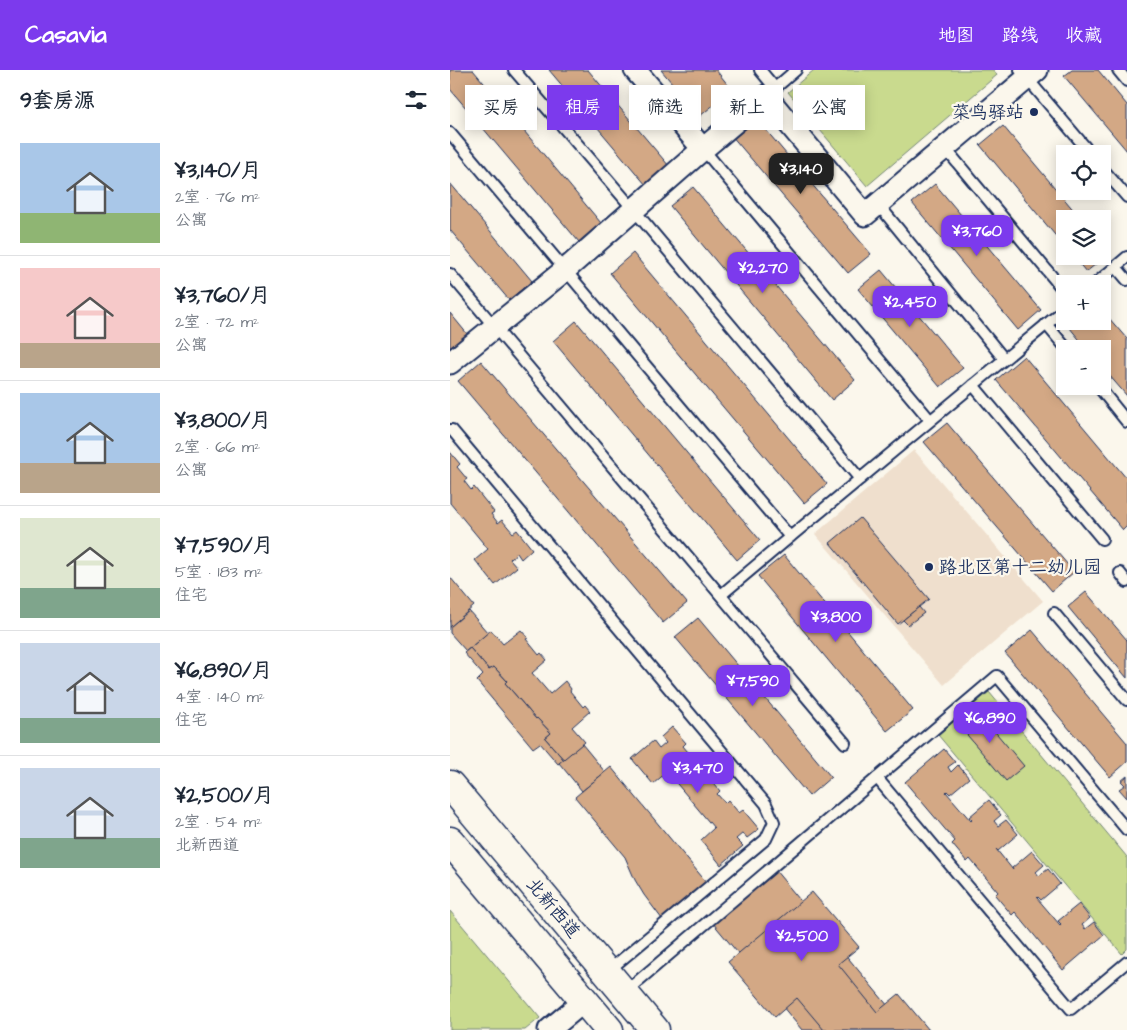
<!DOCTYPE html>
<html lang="zh">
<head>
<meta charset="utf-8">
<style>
  :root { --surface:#fff; --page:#f2f2f3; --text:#1f2937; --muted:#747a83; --line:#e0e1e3; --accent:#7c3aed }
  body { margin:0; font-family:"Architects Daughter","LXGW WenKai TC",sans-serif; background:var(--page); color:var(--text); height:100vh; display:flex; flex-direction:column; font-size:19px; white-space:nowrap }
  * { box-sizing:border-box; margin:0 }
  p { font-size:16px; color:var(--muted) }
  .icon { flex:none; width:28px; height:28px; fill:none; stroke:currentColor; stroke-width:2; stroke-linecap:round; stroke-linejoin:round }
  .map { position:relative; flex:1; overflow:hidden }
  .side { display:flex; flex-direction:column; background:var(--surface); width:450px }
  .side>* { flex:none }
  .guide { position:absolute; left:15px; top:15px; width:475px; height:45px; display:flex; gap:10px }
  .controls { position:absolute; left:606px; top:75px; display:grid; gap:10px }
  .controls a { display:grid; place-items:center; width:55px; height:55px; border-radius:0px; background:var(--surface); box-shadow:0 2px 12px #0003; font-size:25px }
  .price { position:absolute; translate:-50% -42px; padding:0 11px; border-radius:10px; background:var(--accent); color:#fff; font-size:16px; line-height:32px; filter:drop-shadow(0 1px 2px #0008) }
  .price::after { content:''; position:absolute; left:50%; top:30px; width:15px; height:11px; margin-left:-8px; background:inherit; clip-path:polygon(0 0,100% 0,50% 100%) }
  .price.selected { background:#222; color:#fff }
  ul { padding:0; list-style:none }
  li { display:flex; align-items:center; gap:15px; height:125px; padding:0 20px }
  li+li { border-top:1px solid var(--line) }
  li span { display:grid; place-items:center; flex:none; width:140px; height:100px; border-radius:0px; color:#555 }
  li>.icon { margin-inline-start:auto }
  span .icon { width:60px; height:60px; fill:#fffc; stroke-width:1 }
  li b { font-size:21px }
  h2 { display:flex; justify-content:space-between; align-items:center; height:60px; padding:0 20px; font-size:21px }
  .tag { padding:0 18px; border-radius:0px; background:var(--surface); box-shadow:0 2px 12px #0003; font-size:18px; line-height:45px }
  .tag.selected { background:var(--accent); color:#fff }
  header { display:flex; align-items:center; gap:30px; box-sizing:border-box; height:70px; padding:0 25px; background:var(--accent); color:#fff }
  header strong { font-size:24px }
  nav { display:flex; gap:28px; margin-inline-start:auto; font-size:18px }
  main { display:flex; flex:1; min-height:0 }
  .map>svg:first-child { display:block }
</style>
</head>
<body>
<header>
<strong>Casavia</strong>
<nav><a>地图</a><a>路线</a><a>收藏</a></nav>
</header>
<main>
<section class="side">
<h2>9套房源<svg class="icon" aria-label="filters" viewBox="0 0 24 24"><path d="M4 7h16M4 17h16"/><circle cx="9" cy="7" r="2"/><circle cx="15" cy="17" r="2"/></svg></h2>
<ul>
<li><span style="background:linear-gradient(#a9c7e8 70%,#8fb573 0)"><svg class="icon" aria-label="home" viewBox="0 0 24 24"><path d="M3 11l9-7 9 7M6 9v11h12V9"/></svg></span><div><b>¥3,140/月</b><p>2室 · 76 m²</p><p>公寓</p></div></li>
<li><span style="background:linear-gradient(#f6c9c9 75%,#b9a48a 0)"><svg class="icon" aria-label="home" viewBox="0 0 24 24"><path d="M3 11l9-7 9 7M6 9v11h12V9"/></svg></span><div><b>¥3,760/月</b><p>2室 · 72 m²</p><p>公寓</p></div></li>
<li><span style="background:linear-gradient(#a9c7e8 70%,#b9a48a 0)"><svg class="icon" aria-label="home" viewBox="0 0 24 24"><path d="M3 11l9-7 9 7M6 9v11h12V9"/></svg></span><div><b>¥3,800/月</b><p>2室 · 66 m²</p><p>公寓</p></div></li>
<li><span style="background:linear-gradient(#dfe7d0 70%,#7fa58c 0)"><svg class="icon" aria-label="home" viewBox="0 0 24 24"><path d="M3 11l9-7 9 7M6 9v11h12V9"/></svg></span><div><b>¥7,590/月</b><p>5室 · 183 m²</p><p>住宅</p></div></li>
<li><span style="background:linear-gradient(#c9d6e8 75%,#7fa58c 0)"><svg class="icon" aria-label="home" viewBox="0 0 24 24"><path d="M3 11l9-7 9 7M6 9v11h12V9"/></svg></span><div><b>¥6,890/月</b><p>4室 · 140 m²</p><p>住宅</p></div></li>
<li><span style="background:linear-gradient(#c9d6e8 70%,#7fa58c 0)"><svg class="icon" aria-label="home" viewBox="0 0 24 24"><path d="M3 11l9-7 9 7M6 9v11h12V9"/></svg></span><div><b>¥2,500/月</b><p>2室 · 54 m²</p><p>北新西道</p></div></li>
</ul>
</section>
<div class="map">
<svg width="677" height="960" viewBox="0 0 677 960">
  <rect width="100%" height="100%" fill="#fbf7ec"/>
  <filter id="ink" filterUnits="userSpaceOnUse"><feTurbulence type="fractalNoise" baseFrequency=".02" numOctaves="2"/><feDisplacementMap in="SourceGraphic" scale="10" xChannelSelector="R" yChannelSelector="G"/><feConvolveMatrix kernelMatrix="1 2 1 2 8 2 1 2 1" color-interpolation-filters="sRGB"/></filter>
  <g filter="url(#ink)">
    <path fill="#efdfcd" d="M464 380 593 531 494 615 365 464Z"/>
    <g fill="#c9da8e" stroke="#728476">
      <path d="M364 0H543L547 5 417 116 338 22Z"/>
      <path d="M539 622 677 787V879L672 884 488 665Z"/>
      <path d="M0 841 90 948 75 960H0Z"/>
    </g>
    <g fill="#d3a885" stroke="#1b2f5e">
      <path d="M0 0H23L151 153 129 172 0 19Z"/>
      <path d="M99 0H138L219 96 196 115Z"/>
      <path d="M211 0H266L282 20 250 46Z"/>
      <path d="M622 0H648L677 35V81L614 6Z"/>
      <path d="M304 46 421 184 398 203 281 65Z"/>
      <path d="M553 56 631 149H615V177L530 75Z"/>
      <path d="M0 113 82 211 59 230 0 160Z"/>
      <path d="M485 114 591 240 568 260 462 133Z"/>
      <path d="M243 117 405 310 382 330 220 136Z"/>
      <path d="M652 175 660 183 636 202 623 186H652Z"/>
      <path d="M183 183 377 414 354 433 160 203Z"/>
      <path d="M431 200 513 298 490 317 408 219Z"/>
      <path d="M652 240 677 269V326L652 297V279H637L615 252 617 251H652Z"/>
      <path d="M0 243 18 265 0 280Z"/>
      <path d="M126 251 310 470 287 490 103 271Z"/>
      <path d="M574 286 677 409V456L673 460 546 310Z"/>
      <path d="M31 291 237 533 213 553 8 311Z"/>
      <path d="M497 353 624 502 602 521 474 372Z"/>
      <path d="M0 382 10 394 7 397 17 409 14 411 21 420 24 417 44 442 41 444 48 453 52 450 63 463 67 460 82 479 71 489 67 483 60 489 67 497 45 515 25 490 38 479 0 433Z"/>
      <path d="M410 448 479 529 448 554 380 473Z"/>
      <path d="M334 485 463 640 437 661 308 506Z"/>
      <path d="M0 507 24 536 0 557Z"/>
      <path d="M636 522 677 570V608L618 537Z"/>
      <path d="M469 537 474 543 458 555 453 550Z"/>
      <path d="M19 541 38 563 16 581 0 563V557Z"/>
      <path d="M248 548 381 707 359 726 225 567Z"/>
      <path d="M41 560 53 574 71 560 78 568 76 569 89 585 91 583 97 590 82 603 100 624 115 611 121 619 120 621 133 637 135 635 140 641 122 657 135 672 114 690 95 668 101 663 87 648 86 649 55 613 57 611 44 597 39 600 20 578Z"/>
      <path d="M582 560 677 673V692L660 707 555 583Z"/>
      <path d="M20 578 39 600 44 597 57 611 55 613 86 649 87 648 101 663 95 668 114 690 108 694 90 673 83 678 27 611 33 605 14 583Z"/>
      <path d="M525 638 574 696 556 711 507 653Z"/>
      <path d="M222 657 236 673 233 676 243 688 240 691 247 699 250 697 270 721 267 724 275 733 278 730 289 743 293 740 309 759 297 768 293 763 286 769 293 776 271 795 251 770 264 758 217 702 203 714 182 689 203 671 209 679 216 673 211 667Z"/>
      <path d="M132 674 155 702 132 721 109 693Z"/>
      <path d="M494 679 505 692 498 697 501 702 508 695 519 708 500 724 497 721 496 722 521 751 522 750 519 747 539 730 551 745 544 751 548 756 556 750 568 764 548 781 546 779 563 800 562 798 582 781 594 795 586 802 589 806 598 799 610 814 591 830 588 827 587 828 610 855 611 854 608 851 629 834 640 848 632 855 635 859 644 852 654 865 613 900 565 842 562 845 545 825 548 822 520 789 517 792 502 774 505 771 455 712Z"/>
      <path d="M161 697 257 813 212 849 194 825 185 810 175 787 125 727Z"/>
      <path d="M677 706V728L669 719 675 715 671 711Z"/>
      <path d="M325 800 458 960H352L262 852Z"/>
      <path d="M362 822 409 877 388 894 427 942 449 924 479 960H374L347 928 325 947 278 892Z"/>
    </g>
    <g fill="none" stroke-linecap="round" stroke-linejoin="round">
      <g stroke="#1b2f5e" stroke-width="14">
        <g id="lane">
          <path d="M64 0 184 140 410 409"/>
          <path d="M310 0 325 18"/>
          <path d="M570 0 641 84"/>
          <path d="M668 0 677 11"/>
          <path d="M316 26 346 0"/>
          <path d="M0 63 340 467"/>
          <path d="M495 78 615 222"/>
          <path d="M253 79 480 350"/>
          <path d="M652 98 677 127"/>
          <path d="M428 134 554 289"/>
          <path d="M666 197 677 210"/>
          <path d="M0 204 395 673"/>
          <path d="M645 214 677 187"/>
          <path d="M596 254 617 279"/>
          <path d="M523 315 652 469"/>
          <path d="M648 316 677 352"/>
          <path d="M0 360H2L316 734 324 752 316 769 158 901"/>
          <path d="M670 503 677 512"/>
          <path d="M271 525 340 467 615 239"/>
          <path d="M604 543 677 630"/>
          <path d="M427 708 621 939 677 892"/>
          <path d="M175 922 547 606 677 760"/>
        </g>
      </g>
      <g stroke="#1b2f5e" stroke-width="25">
        <g id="street">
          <path d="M185 0 253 79"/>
          <path d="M0 293 115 200 253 79 316 26 415 145 587 0"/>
          <path d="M99 960 134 931"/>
        </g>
      </g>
      <g stroke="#1b2f5e" stroke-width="31">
        <g id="primary">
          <path d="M0 715 205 960"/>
          <path d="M0 771 159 960"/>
        </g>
      </g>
      <use href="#lane" stroke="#fbf7ec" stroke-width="10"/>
      <use href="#street" stroke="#fbf7ec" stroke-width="21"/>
      <use href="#primary" stroke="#fbf7ec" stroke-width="28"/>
    </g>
  </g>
  <g fill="#1b2f5e" stroke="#fbf7ec" stroke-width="2">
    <circle cx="584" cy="42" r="5"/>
    <circle cx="479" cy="497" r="5"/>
  </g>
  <g text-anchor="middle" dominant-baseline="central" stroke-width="4.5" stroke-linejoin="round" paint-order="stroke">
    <g font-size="18" fill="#1b2f5e" stroke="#fbf7ec" text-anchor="end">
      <text x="574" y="42">菜鸟驿站</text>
      <text x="489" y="497" text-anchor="start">路北区第十二幼儿园</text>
    </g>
    <g font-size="18" fill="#1b2f5e" stroke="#fbf7ec">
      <text transform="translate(103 838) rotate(50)">北新西道</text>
    </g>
  </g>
</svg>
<div class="controls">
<a><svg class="icon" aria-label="locate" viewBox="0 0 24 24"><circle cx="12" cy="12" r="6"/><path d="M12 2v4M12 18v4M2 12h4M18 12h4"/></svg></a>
<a><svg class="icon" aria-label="layers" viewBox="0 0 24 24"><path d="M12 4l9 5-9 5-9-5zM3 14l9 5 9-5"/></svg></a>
<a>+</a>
<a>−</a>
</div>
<b class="price selected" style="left:351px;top:125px">¥3,140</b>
<b class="price" style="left:527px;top:187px">¥3,760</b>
<b class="price" style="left:313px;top:224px">¥2,270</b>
<b class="price" style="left:460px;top:258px">¥2,450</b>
<b class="price" style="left:386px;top:573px">¥3,800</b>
<b class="price" style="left:303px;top:637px">¥7,590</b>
<b class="price" style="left:540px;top:674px">¥6,890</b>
<b class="price" style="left:248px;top:724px">¥3,470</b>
<b class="price" style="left:352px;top:892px">¥2,500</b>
<div class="guide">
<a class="tag">买房</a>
<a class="tag selected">租房</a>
<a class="tag">筛选</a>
<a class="tag">新上</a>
<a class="tag">公寓</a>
</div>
</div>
</main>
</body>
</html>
